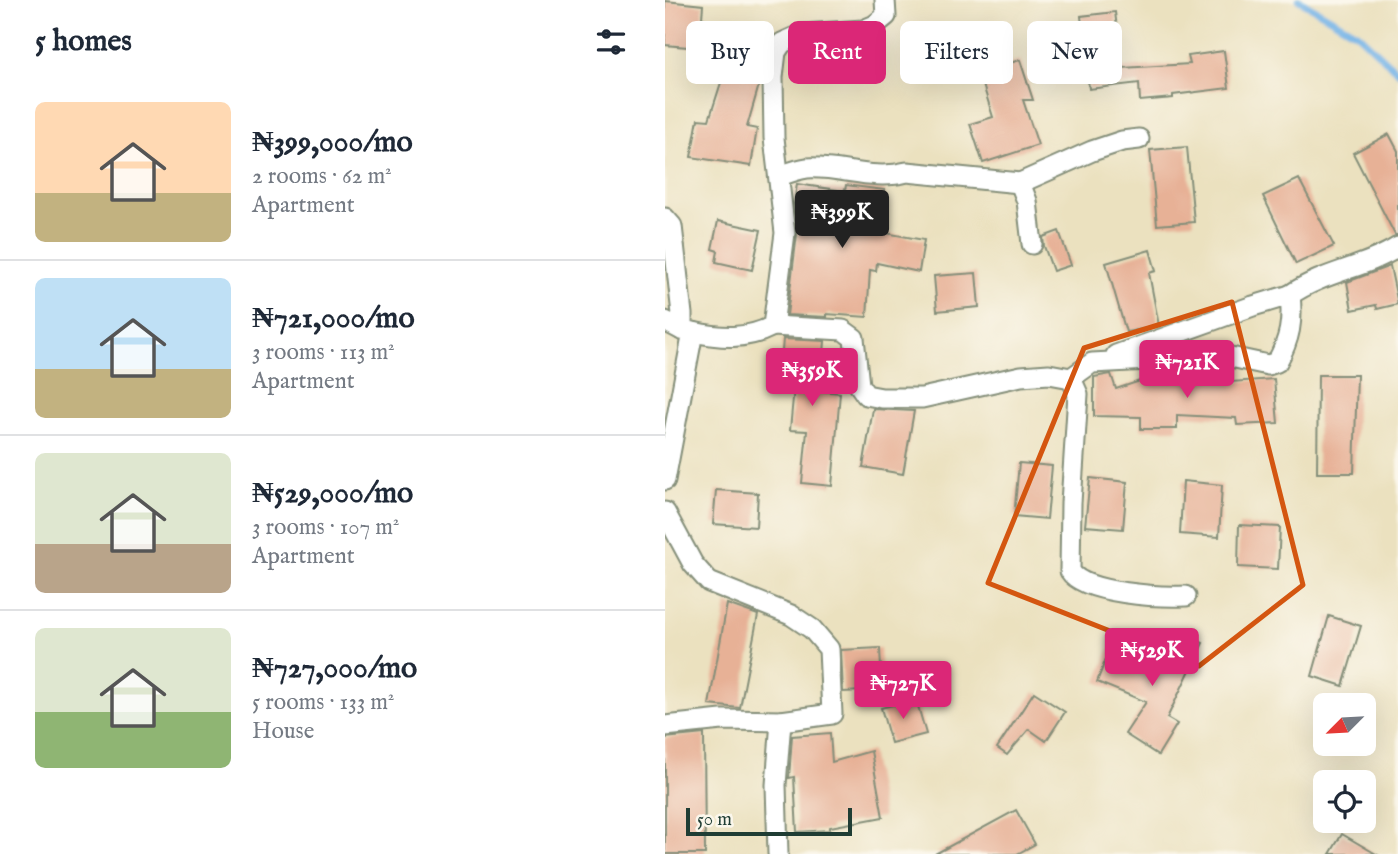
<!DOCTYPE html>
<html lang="en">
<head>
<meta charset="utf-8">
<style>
  :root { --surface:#fff; --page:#f2f2f3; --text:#1f2937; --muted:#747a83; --line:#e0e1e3; --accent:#db2777 }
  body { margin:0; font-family:"IM FELL English",serif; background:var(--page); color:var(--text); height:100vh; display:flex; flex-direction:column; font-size:26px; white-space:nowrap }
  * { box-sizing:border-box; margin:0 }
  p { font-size:23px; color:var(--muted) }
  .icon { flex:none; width:38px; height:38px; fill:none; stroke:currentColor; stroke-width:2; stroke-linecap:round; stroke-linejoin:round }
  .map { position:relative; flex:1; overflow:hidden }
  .panel { display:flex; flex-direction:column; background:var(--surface); width:665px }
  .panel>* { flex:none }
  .banner { position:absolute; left:21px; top:21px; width:606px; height:63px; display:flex; gap:14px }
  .needle { width:46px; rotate:246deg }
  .fabs { position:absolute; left:648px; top:693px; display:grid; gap:14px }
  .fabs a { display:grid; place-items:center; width:63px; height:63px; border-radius:10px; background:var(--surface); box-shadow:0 7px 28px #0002; font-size:35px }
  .scale { position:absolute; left:21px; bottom:18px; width:166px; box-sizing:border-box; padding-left:7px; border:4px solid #1f3d34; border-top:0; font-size:19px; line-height:24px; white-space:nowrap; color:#1f3d34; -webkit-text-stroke:5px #fbf7ec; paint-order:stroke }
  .price { position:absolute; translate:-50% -60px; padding:0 16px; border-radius:7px; background:var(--accent); color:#fff; font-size:23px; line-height:46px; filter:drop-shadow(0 2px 4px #0008) }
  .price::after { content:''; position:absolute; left:50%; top:42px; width:21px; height:16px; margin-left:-10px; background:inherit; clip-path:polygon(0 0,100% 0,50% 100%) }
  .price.current { background:#222; color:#fff }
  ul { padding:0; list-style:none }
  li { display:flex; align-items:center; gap:21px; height:175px; padding:0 35px }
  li+li { border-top:2px solid var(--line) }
  li span { display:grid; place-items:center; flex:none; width:196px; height:140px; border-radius:10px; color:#555 }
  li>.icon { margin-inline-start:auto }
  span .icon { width:84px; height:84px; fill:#fffc; stroke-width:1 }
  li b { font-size:30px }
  h2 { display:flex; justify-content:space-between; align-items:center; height:84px; padding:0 35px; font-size:30px }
  .chip { padding:0 24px; border-radius:10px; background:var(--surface); box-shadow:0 7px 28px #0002; font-size:24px; line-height:63px }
  .chip.current { background:var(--accent); color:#fff }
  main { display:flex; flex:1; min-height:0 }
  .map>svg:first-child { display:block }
</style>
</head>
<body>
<main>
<section class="panel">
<h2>5 homes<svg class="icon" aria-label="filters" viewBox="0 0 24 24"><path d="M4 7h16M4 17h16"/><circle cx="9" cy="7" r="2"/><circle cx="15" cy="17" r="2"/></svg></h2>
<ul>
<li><span style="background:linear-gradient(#ffd9b3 65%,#c2b280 0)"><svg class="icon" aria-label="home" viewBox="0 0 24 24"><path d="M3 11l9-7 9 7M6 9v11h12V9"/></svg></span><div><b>₦399,000/mo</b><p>2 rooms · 62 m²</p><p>Apartment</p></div></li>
<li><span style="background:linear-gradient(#bfe0f5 65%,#c2b280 0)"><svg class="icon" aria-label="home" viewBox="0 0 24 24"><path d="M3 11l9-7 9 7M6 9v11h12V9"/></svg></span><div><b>₦721,000/mo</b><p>3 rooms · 113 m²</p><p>Apartment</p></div></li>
<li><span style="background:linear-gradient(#dfe7d0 65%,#b9a48a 0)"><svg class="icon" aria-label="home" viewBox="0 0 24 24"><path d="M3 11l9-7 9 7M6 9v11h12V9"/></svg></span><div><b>₦529,000/mo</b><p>3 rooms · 107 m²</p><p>Apartment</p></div></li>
<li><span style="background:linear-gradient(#dfe7d0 60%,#8fb573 0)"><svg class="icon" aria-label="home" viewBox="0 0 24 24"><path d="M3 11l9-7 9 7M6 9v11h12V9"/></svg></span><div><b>₦727,000/mo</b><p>5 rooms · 133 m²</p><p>House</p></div></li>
</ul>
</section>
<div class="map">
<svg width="733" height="854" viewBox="0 0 733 854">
  <rect width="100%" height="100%" fill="#fbf7ec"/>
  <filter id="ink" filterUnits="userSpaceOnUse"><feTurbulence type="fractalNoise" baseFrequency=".0143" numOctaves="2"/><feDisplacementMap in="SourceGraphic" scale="14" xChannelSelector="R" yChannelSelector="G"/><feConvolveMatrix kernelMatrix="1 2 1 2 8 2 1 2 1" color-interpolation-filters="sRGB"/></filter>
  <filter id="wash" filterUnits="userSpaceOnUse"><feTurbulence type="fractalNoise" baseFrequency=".00686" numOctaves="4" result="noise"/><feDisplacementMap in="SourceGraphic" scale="28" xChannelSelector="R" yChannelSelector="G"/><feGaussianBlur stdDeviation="1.57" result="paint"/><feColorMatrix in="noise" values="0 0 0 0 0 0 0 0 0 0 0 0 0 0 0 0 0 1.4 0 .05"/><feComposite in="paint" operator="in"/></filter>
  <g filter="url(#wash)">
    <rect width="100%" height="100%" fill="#ebe1bf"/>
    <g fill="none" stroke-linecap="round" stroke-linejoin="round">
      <path stroke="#73b3e7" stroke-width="7" d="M634 0 693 34 733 72"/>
    </g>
    <g id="blocks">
      <g fill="#e7b196">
        <path d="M0 1 38 5 37 18 73 27 65 60 45 56 46 49 0 45Z"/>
        <path d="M450 12 457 68 525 64 523 56 559 51 564 88 508 95V98L475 101 474 83 424 89 416 16Z"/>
        <path d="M355 60 368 100H358L373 145 318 163 305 124 328 117 314 72Z"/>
        <path d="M61 67 96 78 82 127 92 129 86 166 26 157 33 119 44 120Z"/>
        <path d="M724 134 733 151V235H730L688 153Z"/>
        <path d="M522 147 529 222 492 225 485 150Z"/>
        <path d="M634 179 669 246 631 264 598 196Z"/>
        <path d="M132 184 180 191 181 185 220 190 215 232 259 240 254 272 212 263 211 271 205 270 202 317 162 314V317L122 315 132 234 133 215 130 214 129 204Z"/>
        <path d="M53 221 96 230 87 270 51 262 53 251 47 249Z"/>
        <path d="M394 231 406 265 388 271 379 246 378 237Z"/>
        <path d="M485 250 491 271 484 273 494 326 461 332 441 263Z"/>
        <path d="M725 266 733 304 712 309 711 305 687 310 682 282Z"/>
        <path d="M311 273 314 307 272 311 269 276Z"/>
        <path d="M118 339 160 341 156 391 175 393 167 486 137 483 142 431 125 430 130 377 115 376Z"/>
        <path d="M446 374 451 389 481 379 528 380V376L567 377 566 382 609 379 613 423 572 425 571 418 512 415V429H476V417L429 416V377Z"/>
        <path d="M653 375H692L689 473H652Z"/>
        <path d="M208 409 249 411 238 474 198 467Z"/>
        <path d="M354 463 387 466 382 519 349 516Z"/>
        <path d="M425 478 462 482 458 529 420 526Z"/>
        <path d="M518 481 557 485 554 537 515 534Z"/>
        <path d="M51 490 93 493 91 527 48 524Z"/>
        <path d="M574 525 615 527 613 569 573 567Z"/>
        <path d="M62 604 93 615 75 708 44 705Z"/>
        <path d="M664 616 696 626 678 686 647 676Z"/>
        <path d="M513 631 538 643 502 718 512 724 493 755 460 734 481 702 432 682 445 648 495 668Z"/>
        <path d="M215 648 217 690 178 692 176 650Z"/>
        <path d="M369 692 400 712 381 741 364 729 342 755 332 748Z"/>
        <path d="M251 699 261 734 226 743 216 708Z"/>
        <path d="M165 733 167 762 206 751 218 817 165 827V830L132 832 129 777 124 778 127 736Z"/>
        <path d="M39 734 40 854H0V738Z"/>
        <path d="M351 810 370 844 352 854H270Z"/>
        <path d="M677 834 711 854H665Z"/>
      </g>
    </g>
  </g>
  <g filter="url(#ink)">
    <use href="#blocks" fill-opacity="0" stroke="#858f7a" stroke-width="2"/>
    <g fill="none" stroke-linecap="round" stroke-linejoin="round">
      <g stroke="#858f7a" stroke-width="23">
        <g id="minor">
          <path d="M115 176C123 173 133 169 142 168 177 166 206 181 242 172L355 183 427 151 457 141 474 139"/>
          <path d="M355 183 362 201 367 244"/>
          <path d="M0 218 7 226 17 314V330"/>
          <path d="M0 321 17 330 28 332 0 480"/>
          <path d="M108 326 178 330 189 338 194 385 201 395 217 398H257L356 376 384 374 406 378 413 394 406 503 405 571C419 594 496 597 521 596"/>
          <path d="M28 332C56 338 81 340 108 326L120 233 109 138 108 77 111 52 117 43 137 34 198 30 210 25 221 16 220 0"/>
          <path d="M451 355 588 306 625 295"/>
          <path d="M406 378 427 363 561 356 603 365 612 362C625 339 628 321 625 295 658 272 700 268 733 247"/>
          <path d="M0 512 28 564 44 582 126 615 147 629 164 649 167 714 116 721 111 785 113 854"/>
          <path d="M0 726 57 720 116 721"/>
        </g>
      </g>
      <use href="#minor" stroke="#fff" stroke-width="19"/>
    </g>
  </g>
  <path fill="none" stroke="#d45610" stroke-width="5" stroke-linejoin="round" d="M567 302 638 585 534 666 323 583 419 348Z"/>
</svg>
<div class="fabs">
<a><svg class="needle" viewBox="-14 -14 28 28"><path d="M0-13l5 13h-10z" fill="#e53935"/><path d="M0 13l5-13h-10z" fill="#747a83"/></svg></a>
<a><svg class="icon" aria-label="locate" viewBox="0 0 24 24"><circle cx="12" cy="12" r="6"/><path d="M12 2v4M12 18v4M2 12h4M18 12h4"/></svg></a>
</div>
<div class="scale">50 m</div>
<b class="price current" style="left:177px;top:250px">₦399K</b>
<b class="price" style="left:522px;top:400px">₦721K</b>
<b class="price" style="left:147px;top:408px">₦359K</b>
<b class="price" style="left:487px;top:688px">₦529K</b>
<b class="price" style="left:238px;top:721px">₦727K</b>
<div class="banner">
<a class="chip">Buy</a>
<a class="chip current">Rent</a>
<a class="chip">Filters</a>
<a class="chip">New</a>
</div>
</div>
</main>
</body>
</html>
